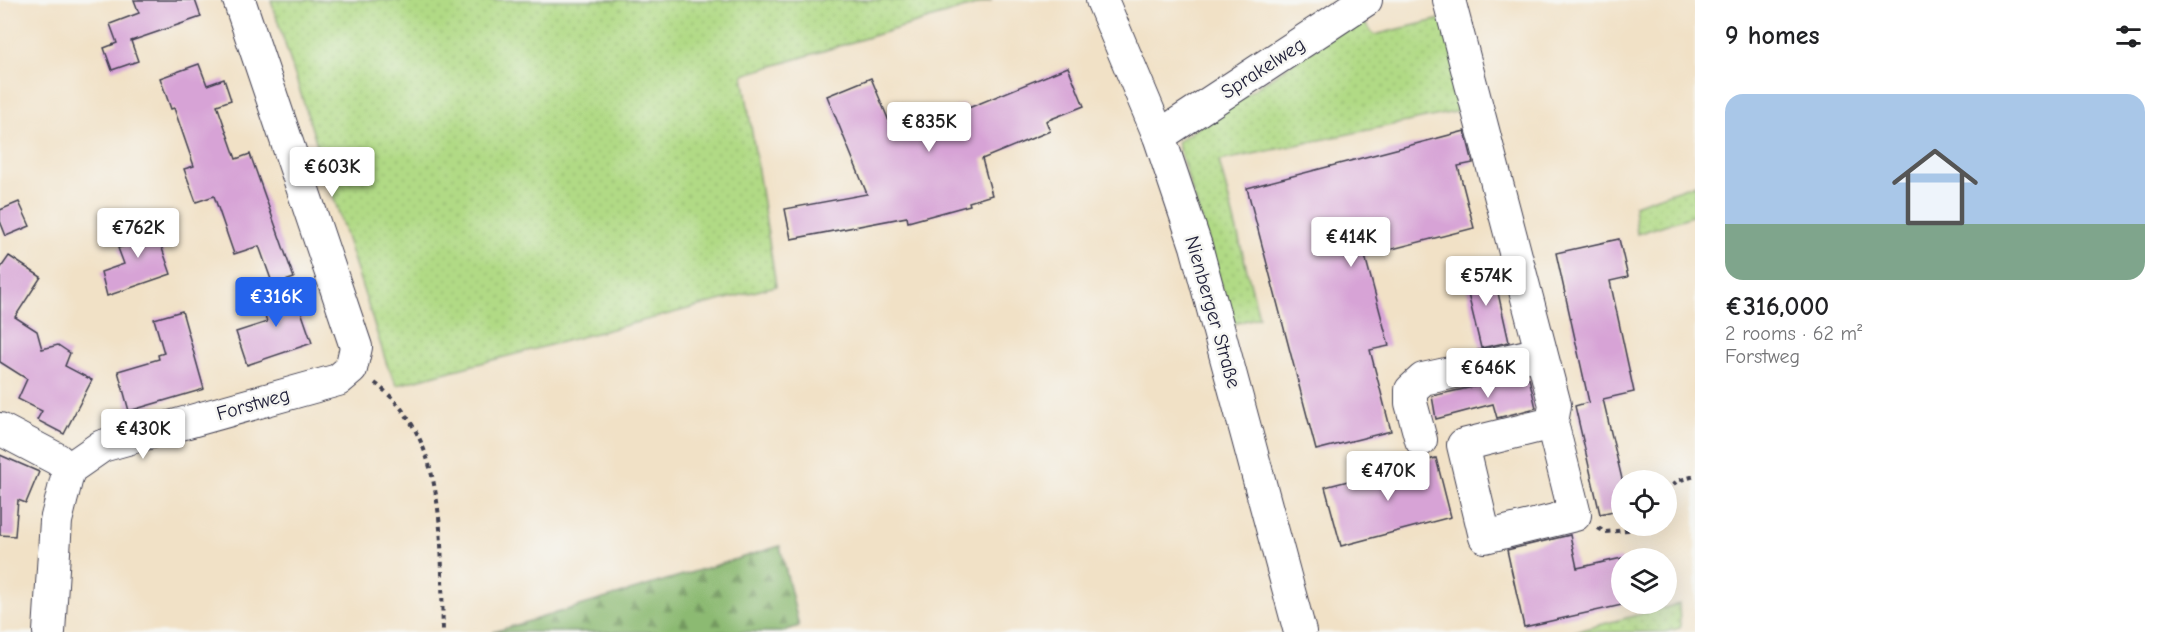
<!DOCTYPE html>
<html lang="en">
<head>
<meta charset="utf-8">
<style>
  :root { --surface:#fff; --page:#f2f2f2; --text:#202124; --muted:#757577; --accent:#2563eb }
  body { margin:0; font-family:"Comic Neue",sans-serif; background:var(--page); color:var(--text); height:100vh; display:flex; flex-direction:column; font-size:22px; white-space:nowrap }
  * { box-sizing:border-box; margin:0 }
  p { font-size:20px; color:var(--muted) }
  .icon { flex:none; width:33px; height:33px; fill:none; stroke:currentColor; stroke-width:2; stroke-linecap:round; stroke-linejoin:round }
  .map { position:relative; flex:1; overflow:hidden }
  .drawer { display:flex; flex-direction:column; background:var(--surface); width:480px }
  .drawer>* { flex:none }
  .fabs { position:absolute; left:1611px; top:470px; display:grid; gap:12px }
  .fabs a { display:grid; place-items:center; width:66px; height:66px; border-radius:50%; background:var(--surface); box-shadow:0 6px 24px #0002; font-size:30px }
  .price { position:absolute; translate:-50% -51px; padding:0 14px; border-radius:6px; background:#fff; color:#222; font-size:20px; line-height:39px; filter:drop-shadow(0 2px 3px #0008) }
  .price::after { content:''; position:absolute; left:50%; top:36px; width:18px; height:14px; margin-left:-9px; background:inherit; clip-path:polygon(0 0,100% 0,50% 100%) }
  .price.selected { background:var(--accent); color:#fff }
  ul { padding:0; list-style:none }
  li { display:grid; align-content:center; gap:12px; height:318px; padding:0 30px }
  li span { display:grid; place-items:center; height:186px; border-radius:18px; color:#555 }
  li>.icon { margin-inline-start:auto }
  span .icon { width:108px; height:108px; fill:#fffc; stroke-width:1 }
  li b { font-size:26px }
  h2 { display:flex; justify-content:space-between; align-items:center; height:72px; padding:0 30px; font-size:26px }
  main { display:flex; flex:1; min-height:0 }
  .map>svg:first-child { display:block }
</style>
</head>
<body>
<main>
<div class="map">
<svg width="1695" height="632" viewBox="0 0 1695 632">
  <defs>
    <pattern id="grass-dots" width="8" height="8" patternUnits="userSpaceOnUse" patternTransform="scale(1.5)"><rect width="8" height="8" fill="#b1da85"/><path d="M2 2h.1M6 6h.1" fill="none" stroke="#98bb74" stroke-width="1.8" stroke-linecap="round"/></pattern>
    <pattern id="forest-firs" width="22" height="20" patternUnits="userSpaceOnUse" patternTransform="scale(1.5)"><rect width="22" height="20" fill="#8cba72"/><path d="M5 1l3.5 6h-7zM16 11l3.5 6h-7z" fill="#72975f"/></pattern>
  </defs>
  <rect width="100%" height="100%" fill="#f6f6f2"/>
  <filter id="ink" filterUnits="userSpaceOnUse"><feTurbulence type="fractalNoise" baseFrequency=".0167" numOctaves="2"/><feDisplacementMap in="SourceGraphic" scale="12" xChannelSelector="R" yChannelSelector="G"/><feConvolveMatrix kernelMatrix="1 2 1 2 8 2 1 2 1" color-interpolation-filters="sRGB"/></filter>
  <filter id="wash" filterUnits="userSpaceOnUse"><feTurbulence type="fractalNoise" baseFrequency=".008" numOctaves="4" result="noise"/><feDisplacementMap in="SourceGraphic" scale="24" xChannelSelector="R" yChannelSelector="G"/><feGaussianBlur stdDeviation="1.35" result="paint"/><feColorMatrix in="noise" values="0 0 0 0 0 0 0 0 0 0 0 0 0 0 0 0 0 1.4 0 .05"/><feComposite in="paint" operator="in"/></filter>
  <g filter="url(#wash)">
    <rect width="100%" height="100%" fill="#f1e1c6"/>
    <g fill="url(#grass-dots)" stroke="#6a7e60" stroke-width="1.5">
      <path d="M271 0H992L743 75 776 286 397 385 387 365Z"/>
      <path d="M1360 17 1374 35 1445 18 1469 109 1219 161 1259 317 1233 324 1177 142Z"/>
      <path d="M1695 184V215L1637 234 1634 205Z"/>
      <path d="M1679 604 1680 628 1665 632H1573Z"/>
    </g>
    <path fill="url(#forest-firs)" stroke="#576e56" stroke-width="1.5" d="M780 546 799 626 781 632H493Z"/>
    <g id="blocks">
      <g fill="#d7a3d6">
        <path d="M134 0H195L201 17 131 41 138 61 112 70 104 48 117 43 110 24 139 13Z"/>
        <path d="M199 64 207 85 224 79 231 100 217 105 236 159 250 154 294 278 273 285 259 246 234 254 214 196 196 202 184 169 194 166 174 108 171 109 160 78Z"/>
        <path d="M1068 67 1084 106 1046 121 1050 131 982 159 992 195 969 202 970 205 908 222 907 217 791 239 785 209 867 194 827 96 871 78 894 133 963 104 966 109Z"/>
        <path d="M1465 131 1473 163 1458 166 1474 228 1365 256 1389 346 1370 350 1391 431 1316 450 1247 188Z"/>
        <path d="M19 202 30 226 6 236 0 221V210Z"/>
        <path d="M151 217 171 274 107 296 101 272 124 264 118 248 129 245 122 227Z"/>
        <path d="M1619 239 1628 277 1610 281 1634 392 1603 399 1622 479V509L1600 514 1575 406 1589 402 1556 253Z"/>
        <path d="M9 256 41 277 15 317 37 331 42 349 58 345 70 353 65 366 92 380 64 434 37 420 42 411 18 399 27 379 0 362V269Z"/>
        <path d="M1492 266 1509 342 1481 348 1463 273Z"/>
        <path d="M292 285 312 343 247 365 236 332 267 322 259 297Z"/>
        <path d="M182 311 204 389 129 411 118 371 159 359 158 355 164 353 154 319Z"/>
        <path d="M1518 377 1519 381 1529 378 1536 408 1497 418 1493 404 1436 419 1432 396Z"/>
        <path d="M0 455 39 472 26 503 18 500 15 536 0 535Z"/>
        <path d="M1436 458 1451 517 1341 546 1325 487Z"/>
        <path d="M1570 535 1577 568 1622 558V605L1524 627 1507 550Z"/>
      </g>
    </g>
  </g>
  <g filter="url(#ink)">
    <use href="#blocks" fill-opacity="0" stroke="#413f50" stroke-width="1.5"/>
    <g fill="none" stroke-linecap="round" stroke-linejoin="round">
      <g stroke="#413f50" stroke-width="34">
        <g id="minor">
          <path d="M1102 0 1159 136 1196 246 1300 632"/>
          <path d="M1449 0 1555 405 1552 423 1575 515 1485 537 1463 445 1552 423"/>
          <path d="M1159 136 1366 0"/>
          <path d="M0 429 57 459 69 469"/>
          <path d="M1421 440 1411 403V390L1423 379 1541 353"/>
          <path d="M49 632 56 521 69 469 102 446 338 380 351 369 356 347 239 0"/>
        </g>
      </g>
      <g stroke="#413f50" stroke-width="4" stroke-dasharray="4.5 4.5" stroke-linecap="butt">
        <path d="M375 383C451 440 440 548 443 632"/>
        <path d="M1666 491 1677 481 1695 476"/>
        <path d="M1598 528 1605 532 1628 530 1632 525"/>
      </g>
      <use href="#minor" stroke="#fff" stroke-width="32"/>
    </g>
  </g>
  <g text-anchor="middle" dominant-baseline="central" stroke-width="5" stroke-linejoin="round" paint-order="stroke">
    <g font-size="20" fill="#22223b" stroke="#f6f6f2">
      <text transform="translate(1263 68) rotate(-33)">Sprakelweg</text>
      <text transform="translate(1213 312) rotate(74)">Nienberger Straße</text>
      <text transform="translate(253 404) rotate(-16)">Forstweg</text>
    </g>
  </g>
</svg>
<div class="fabs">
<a><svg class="icon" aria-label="locate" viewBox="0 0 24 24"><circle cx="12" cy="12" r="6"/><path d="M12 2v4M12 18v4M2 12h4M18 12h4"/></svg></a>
<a><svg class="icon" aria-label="layers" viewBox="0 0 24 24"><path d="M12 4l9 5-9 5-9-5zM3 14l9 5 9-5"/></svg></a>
</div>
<b class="price" style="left:929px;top:153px">€835K</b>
<b class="price" style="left:332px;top:198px">€603K</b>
<b class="price" style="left:138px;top:259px">€762K</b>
<b class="price" style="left:1351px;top:268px">€414K</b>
<b class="price" style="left:1486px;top:307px">€574K</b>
<b class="price selected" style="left:276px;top:328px">€316K</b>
<b class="price" style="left:1488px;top:399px">€646K</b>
<b class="price" style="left:143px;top:460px">€430K</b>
<b class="price" style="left:1388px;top:502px">€470K</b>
</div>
<section class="drawer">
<h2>9 homes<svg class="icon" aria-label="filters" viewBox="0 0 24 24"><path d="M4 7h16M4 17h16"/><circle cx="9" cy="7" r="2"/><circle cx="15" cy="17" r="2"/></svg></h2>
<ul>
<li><span style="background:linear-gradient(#a9c7e8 70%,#7fa58c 0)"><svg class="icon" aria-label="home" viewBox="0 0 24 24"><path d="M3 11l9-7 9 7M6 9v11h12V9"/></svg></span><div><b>€316,000</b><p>2 rooms · 62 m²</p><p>Forstweg</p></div></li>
</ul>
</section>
</main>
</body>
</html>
